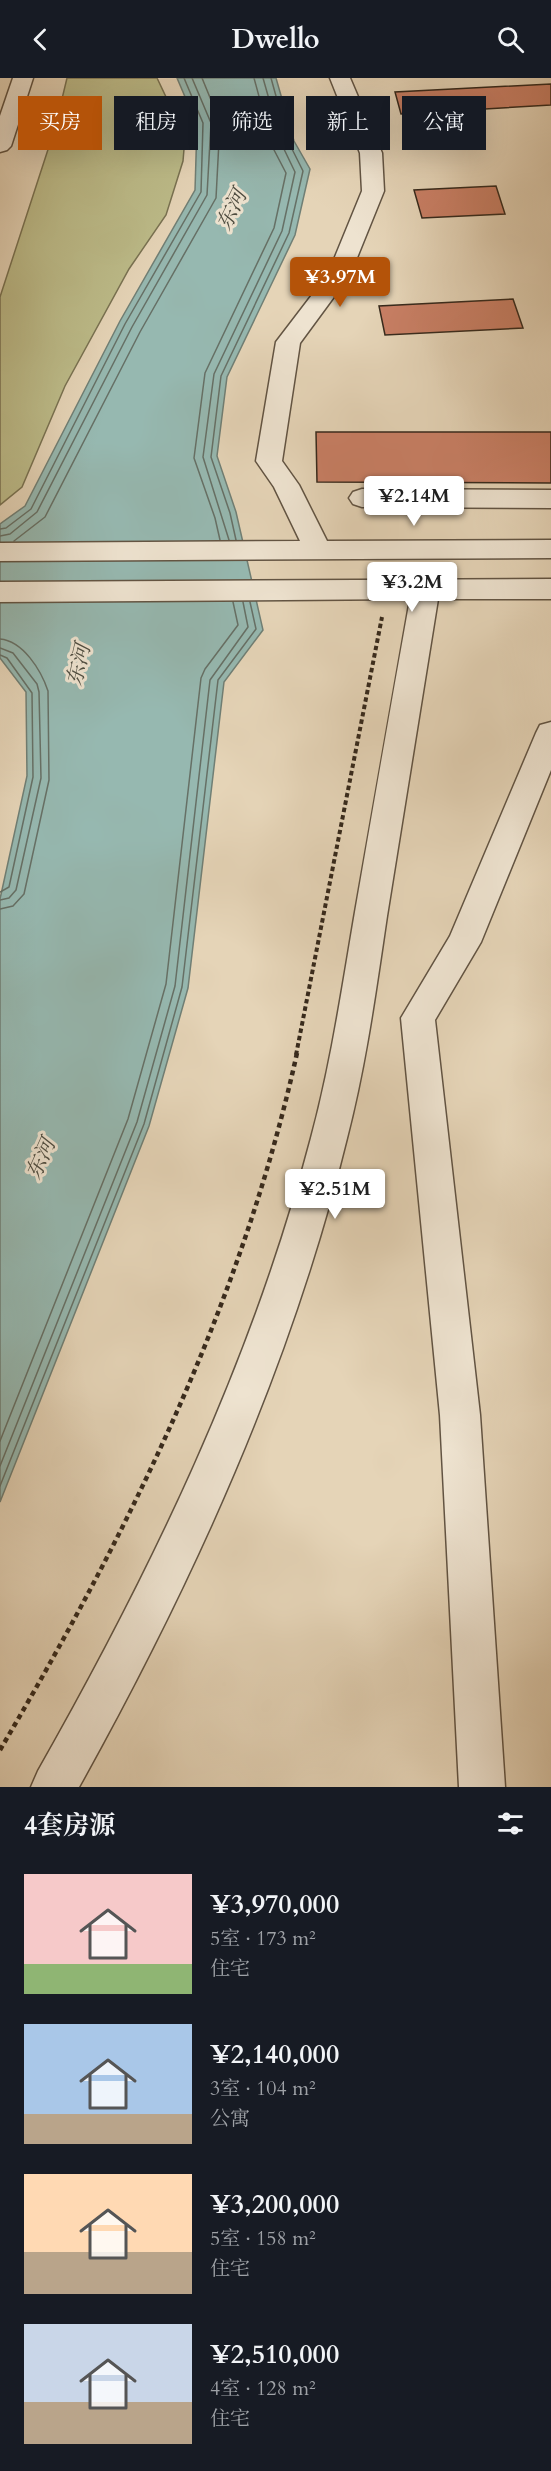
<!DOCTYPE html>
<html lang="zh">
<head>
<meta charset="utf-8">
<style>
  :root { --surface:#171b24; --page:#242831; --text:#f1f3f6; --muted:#9ea1a6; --accent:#b45309 }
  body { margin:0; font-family:Cardo,"Noto Serif SC",serif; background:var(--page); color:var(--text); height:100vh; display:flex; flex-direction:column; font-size:22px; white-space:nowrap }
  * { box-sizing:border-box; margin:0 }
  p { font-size:20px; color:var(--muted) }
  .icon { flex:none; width:33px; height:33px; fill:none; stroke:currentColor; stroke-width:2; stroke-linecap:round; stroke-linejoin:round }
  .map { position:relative; height:1709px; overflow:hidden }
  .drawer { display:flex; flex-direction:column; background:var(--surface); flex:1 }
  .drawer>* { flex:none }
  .hud { position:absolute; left:18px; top:18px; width:516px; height:54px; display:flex; gap:12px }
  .price { position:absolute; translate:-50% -51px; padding:0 14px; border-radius:6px; background:#fff; color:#222; font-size:20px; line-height:39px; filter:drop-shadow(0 2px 3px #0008) }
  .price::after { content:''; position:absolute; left:50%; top:36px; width:18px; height:14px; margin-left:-9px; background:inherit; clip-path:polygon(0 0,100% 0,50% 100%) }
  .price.active { background:var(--accent); color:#fff }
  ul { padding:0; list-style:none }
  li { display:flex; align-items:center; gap:18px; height:150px; padding:0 24px }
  li span { display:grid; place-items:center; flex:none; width:168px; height:120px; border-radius:0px; color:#555 }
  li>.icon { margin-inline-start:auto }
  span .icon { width:72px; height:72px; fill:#fffc; stroke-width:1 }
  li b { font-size:26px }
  h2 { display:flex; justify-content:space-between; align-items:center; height:72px; padding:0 24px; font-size:26px }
  .tag { padding:0 21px; border-radius:0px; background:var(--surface); box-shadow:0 6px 24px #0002; font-size:21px; line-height:54px }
  .tag.active { background:var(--accent); color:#fff }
  header { display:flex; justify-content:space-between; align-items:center; height:78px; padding:0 24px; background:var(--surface); font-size:27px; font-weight:600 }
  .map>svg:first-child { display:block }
</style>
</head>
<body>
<header><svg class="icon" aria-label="back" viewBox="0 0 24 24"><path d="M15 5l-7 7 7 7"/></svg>Dwello<svg class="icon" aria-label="search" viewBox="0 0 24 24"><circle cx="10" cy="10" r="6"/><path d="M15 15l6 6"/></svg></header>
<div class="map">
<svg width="551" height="1709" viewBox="0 0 551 1709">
  <rect width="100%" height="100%" fill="#e5d4b7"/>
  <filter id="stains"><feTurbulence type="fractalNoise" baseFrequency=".00333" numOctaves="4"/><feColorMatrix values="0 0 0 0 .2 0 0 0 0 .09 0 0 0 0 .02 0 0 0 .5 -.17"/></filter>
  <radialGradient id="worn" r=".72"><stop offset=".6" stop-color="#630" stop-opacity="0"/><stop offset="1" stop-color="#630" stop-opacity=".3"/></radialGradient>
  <path fill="#bcbb89" stroke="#797252" stroke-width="1.5" d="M67 0H157L185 59 183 83 166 137 129 191 65 308 22 409 0 427V219L55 50Z"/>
  <path fill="#96b8b0" stroke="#707f75" stroke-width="1.5" d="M177 0H276L294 63 310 91 295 157 227 299 217 378 236 434 263 552 224 604 188 910 149 1048 0 1424V821L27 698 26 614 0 580V446L25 428 120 243 195 112 197 47Z"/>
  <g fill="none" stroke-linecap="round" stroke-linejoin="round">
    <g stroke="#667066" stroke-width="1.5">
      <path d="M0 451 6 450 31 431 125 246 201 114 203 45 184 0"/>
      <path d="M0 458 10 456 37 434 132 249 207 117 211 45 192 0"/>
      <path d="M220 462 215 440 194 380 205 295 274 150 286 95 273 70 254 0"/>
      <path d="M229 462 203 379 214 296 282 153 295 94 282 67 263 0"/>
      <path d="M236 462 230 435 211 379 221 298 289 155 303 93 289 65 271 0"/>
      <path d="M14 463 45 439 140 254 216 120 220 44 202 0"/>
      <path d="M0 561C23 563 41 592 48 613L49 702 24 816 13 828 0 831"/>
      <path d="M0 570 13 575 37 606 39 614 41 700 16 812 9 820 0 822"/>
      <path d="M0 577 7 580 32 615 33 699 9 809 0 814"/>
      <path d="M0 1363 128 1041 166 906 201 600 205 591 238 547 233 524"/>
      <path d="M0 1388 137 1044 175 908 210 602 248 549 243 524"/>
      <path d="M0 1408 144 1046 182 909 218 602 256 551 250 524"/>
    </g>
  </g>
  <g fill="#c97f65" stroke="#36291c" stroke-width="1.5">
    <path d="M551 6V27L401 36 395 14Z"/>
    <path d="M496 108 505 136 422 140 414 112Z"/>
    <path d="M513 221 523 250 385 257 379 228Z"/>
    <path d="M316 354H551V405L317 404Z"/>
  </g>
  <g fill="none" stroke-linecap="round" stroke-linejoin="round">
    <g stroke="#625443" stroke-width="3">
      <g id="minor">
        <path d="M13 0H33L11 68 7 72 0 74V38Z"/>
        <path d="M330 0H350L382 75 384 113 350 197 300 265 282 383 299 407 327 463 551 462V480L0 483V465L300 463 274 409 256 383 276 264 328 196 362 113 360 75Z"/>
        <path d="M362 411 551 412V430L362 429 353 426 349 420 353 414Z"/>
        <path d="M551 501V521H438C421 627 404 732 387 838 376 912 366 987 347 1060 291 1289 193 1504 79 1709H31L38 1693C152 1492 252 1285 311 1060 331 986 342 910 355 834 373 730 391 626 410 521L0 524V504Z"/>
        <path d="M551 644V692L481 864 435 942 480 1337 505 1709H459L440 1337 401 940 450 858 536 655 540 647Z"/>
      </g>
    </g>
    <path stroke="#36291c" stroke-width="4" stroke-dasharray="4.5 3" stroke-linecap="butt" d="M296 977 382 539"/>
    <path stroke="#36291c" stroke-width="4.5" stroke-dasharray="5 4" stroke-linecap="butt" d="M0 1672C129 1453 242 1225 297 975"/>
    <use href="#minor" fill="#eee3d0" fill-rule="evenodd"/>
  </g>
  <g text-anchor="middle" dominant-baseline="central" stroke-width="6" stroke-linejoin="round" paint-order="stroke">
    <g font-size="21" font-style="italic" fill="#4e4d41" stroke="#eee3d0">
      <text transform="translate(232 132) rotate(-64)">东河</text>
      <text transform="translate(79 587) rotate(-77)">东河</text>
      <text transform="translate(41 1081) rotate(-66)">东河</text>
    </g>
  </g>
  <rect width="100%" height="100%" filter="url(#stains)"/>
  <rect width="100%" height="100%" fill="url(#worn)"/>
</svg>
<b class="price active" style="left:340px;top:230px">¥3.97M</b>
<b class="price" style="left:414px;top:449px">¥2.14M</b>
<b class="price" style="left:412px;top:535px">¥3.2M</b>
<b class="price" style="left:335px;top:1142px">¥2.51M</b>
<div class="hud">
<a class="tag active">买房</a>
<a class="tag">租房</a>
<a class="tag">筛选</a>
<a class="tag">新上</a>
<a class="tag">公寓</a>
</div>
</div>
<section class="drawer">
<h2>4套房源<svg class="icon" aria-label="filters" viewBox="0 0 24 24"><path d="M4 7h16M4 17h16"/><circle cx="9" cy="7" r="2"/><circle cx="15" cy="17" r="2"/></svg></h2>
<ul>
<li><span style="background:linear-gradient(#f6c9c9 75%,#8fb573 0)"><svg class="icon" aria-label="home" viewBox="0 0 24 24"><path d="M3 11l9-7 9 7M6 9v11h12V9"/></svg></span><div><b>¥3,970,000</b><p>5室 · 173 m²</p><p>住宅</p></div></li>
<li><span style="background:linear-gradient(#a9c7e8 75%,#b9a48a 0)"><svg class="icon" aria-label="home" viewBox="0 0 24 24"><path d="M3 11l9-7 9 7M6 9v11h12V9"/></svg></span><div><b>¥2,140,000</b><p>3室 · 104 m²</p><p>公寓</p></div></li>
<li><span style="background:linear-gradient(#ffd9b3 65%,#b9a48a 0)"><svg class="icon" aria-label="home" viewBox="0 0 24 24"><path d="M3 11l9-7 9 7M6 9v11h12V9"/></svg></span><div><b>¥3,200,000</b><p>5室 · 158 m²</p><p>住宅</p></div></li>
<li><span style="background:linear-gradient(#c9d6e8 65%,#b9a48a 0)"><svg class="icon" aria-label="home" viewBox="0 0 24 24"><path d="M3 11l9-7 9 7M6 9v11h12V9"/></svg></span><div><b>¥2,510,000</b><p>4室 · 128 m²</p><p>住宅</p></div></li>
</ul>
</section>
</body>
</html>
